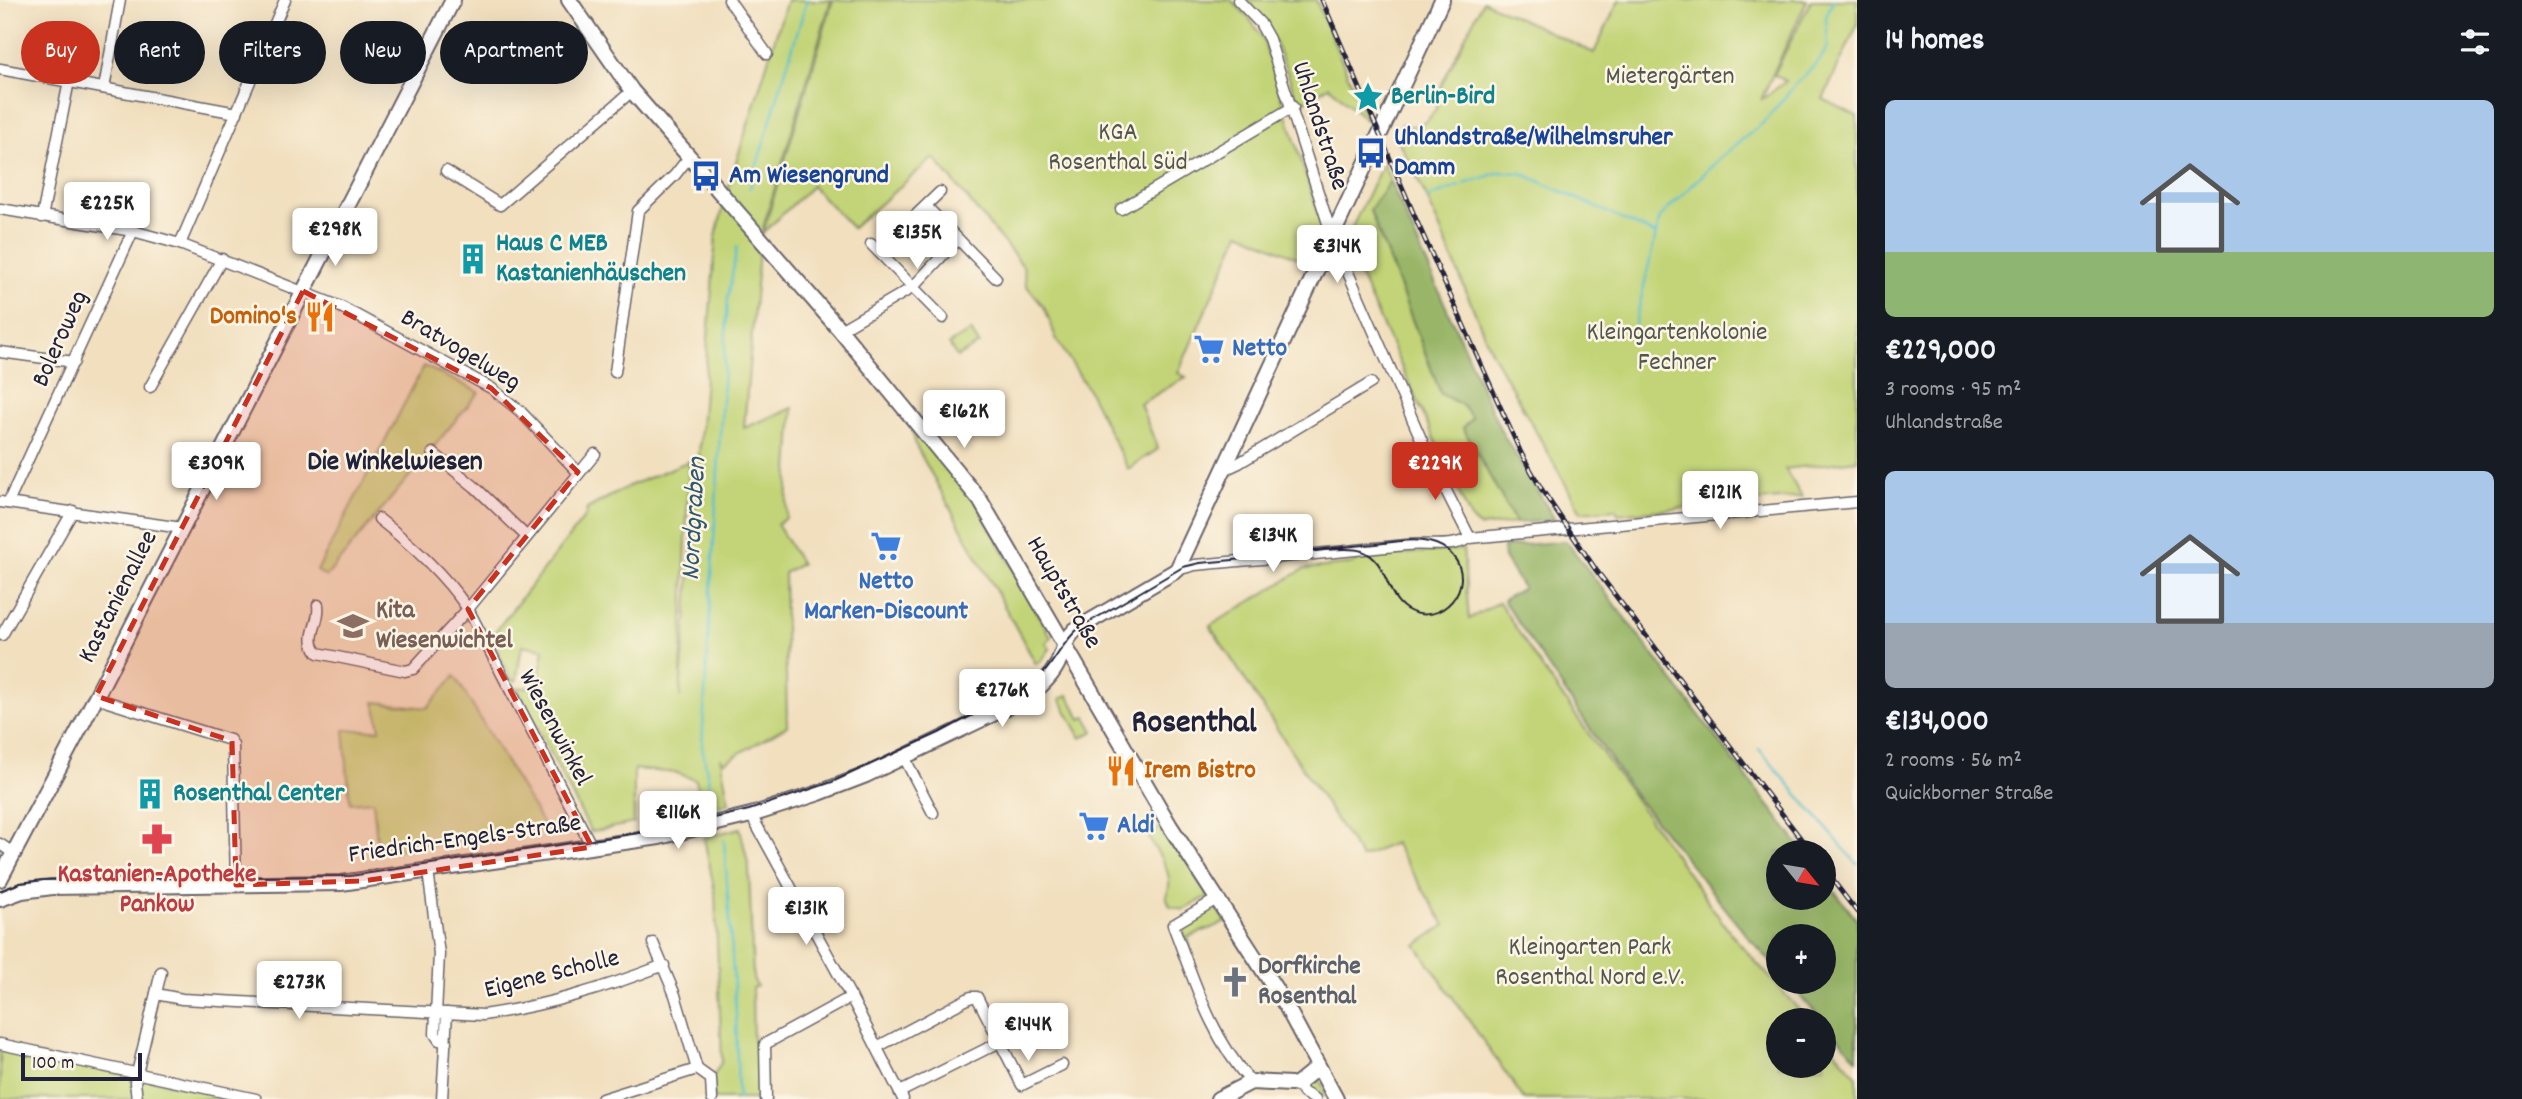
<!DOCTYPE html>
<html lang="en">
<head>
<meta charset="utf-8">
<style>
  :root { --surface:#171b24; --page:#242831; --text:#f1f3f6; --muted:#9ea1a6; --accent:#c8321e }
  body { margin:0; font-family:Dekko,sans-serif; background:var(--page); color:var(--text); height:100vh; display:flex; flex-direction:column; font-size:26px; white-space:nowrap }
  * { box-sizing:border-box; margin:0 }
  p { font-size:23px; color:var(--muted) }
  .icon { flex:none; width:38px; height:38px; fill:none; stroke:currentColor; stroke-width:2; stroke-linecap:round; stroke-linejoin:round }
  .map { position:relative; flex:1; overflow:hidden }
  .drawer { display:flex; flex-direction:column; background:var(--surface); width:665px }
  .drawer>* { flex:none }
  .guide { position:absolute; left:21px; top:21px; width:665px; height:63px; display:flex; gap:14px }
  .needle { width:46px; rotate:120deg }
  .controls { position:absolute; left:1766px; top:840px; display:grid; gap:14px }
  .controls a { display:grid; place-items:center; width:70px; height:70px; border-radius:50%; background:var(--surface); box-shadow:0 7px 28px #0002; font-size:35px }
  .scale { position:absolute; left:21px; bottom:18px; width:121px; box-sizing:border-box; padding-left:7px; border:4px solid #22223b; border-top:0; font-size:19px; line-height:24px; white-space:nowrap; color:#22223b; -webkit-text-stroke:5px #fcf5e5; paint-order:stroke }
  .price { position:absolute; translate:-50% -60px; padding:0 16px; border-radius:7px; background:#fff; color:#222; font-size:23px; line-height:46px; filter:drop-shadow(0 2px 4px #0008) }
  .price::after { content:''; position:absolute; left:50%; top:42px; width:21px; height:16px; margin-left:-10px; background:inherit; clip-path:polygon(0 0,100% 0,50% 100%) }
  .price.active { background:var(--accent); color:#fff }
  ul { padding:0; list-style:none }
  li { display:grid; align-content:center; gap:14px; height:371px; padding:0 28px }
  li span { display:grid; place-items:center; height:217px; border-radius:10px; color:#555 }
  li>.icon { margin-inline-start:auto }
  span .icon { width:126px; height:126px; fill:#fffc; stroke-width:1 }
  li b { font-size:30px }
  h2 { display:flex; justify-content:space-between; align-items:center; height:84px; padding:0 28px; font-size:30px }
  .tag { padding:0 24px; border-radius:32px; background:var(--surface); box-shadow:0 7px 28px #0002; font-size:24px; line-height:63px }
  .tag.active { background:var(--accent); color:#fff }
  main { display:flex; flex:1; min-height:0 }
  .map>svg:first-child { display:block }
</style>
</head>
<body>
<main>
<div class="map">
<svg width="1857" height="1099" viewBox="0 0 1857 1099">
  <rect width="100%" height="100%" fill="#fcf5e5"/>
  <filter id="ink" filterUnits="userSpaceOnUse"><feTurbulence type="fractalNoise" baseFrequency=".0143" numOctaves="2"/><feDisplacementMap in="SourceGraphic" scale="14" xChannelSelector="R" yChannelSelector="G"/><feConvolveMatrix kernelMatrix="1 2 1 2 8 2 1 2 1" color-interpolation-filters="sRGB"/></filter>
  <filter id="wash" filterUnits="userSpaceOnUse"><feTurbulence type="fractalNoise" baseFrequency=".00686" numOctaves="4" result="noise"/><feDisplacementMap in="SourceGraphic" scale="28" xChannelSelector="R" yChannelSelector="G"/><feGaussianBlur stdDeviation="1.57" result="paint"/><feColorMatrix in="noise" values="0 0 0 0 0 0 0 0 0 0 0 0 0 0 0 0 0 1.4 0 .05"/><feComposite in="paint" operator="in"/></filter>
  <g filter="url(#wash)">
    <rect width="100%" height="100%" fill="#f1dfbe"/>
    <g fill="#c2d477" stroke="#727b59" stroke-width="2">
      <path d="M787 0H831L760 238 744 428 793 408 786 518 777 524 801 564 784 573 787 726 724 762 720 757 729 803 702 808 696 780 677 773 634 769V823L591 832 517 688 538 687 544 649 522 645 516 681H512L491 637 586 515 587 509 629 486 689 461 680 698 716 236 728 188Z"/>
      <path d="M833 0H1231L1249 18 1263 39 1323 230 1308 263 1240 232 1178 373 1186 377 1140 404 1158 449 1128 469 1089 391 1057 340 1044 307 1026 285 1023 266 935 159H932L852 228 812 186 763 233Z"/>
      <path d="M1245 0H1316L1368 122 1329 86 1299 105C1285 66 1274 30 1245 0Z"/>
      <path d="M1619 0H1807L1761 100 1786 81 1774 75 1811 0H1857V26L1823 99 1857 116V460L1785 469 1802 497 1618 514 1616 509 1581 512 1491 351 1427 198 1396 136 1402 124C1427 133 1441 107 1441 86L1483 1 1594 53Z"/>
      <path d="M1383 163 1390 181 1370 211 1441 394 1462 405 1472 418 1463 428 1516 523 1481 527 1472 521 1348 250 1347 238Z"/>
      <path d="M971 331 979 344 957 357 949 344Z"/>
      <path d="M424 366 479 392 326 577 317 571Z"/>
      <path d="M911 422 974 498 1051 637 1046 643 1050 649 1040 662 1036 664 915 444Z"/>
      <path d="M1463 549 1469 619 1499 602 1542 668 1731 934 1808 1020H1778V1066H1824V1038L1857 1076V1099H1524L1416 945 1445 925 1394 843 1361 858 1210 626 1304 569 1354 564 1357 559 1368 557Z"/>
      <path d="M455 676 545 828 378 852 373 801 350 803 344 730H380L375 702 427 708Z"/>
      <path d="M1068 695 1081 719 1086 717 1094 731 1081 738 1060 699Z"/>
      <path d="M1165 824 1209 896 1183 910 1170 906 1166 896C1177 876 1158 854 1148 837Z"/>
      <path d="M740 828 749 868 753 979 757 986 752 988 753 1041 762 1037 764 1099H714L713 1077 722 1061 715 893 704 838Z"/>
      <path d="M1214 905 1227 922 1188 937 1195 974 1182 927Z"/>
      <path d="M0 1047 133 1076 136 1099H0Z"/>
      <path d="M1317 1076 1326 1093 1323 1096 1307 1091 1303 1082Z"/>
      <path d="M140 1077 239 1099H139Z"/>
    </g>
    <g fill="#99b668" stroke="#5e6c52" stroke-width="2">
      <path d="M1390 181 1501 431 1555 520 1516 523 1463 428 1472 418 1462 405 1441 394 1370 210Z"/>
      <path d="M1566 541 1804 852H1778V898H1824V878L1857 920V1059L1788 982H1824V936H1778V970L1750 939 1634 794 1503 600 1523 588 1504 558 1503 547Z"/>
    </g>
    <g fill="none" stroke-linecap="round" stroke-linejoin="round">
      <g stroke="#50bdc9" stroke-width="2.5">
        <path d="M1464 184 1500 172 1521 173 1655 234"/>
        <path d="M750 188 807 0"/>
        <path d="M1427 198 1459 186"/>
        <path d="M1635 325 1660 217 1722 156 1764 122 1794 86 1819 61 1828 46 1826 17 1833 0"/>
        <path d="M1759 749 1857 864"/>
        <path d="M711 793 702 746 728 298 737 247"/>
        <path d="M724 840 736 1014 738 1099"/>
      </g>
    </g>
  </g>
  <g filter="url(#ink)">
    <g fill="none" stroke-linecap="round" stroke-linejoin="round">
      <g stroke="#6a6469" stroke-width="13">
        <g id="street">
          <path d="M729 0 767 54"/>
          <path d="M1238 0 1260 23 1269 39 1332 236 1429 457 1470 538"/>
          <path d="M0 69 237 113"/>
          <path d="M104 88 120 0"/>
          <path d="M446 171 500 205 632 91"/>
          <path d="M926 206 996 278"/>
          <path d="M0 209 133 231 180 244 341 307 491 388 520 411 578 472"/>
          <path d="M1121 209 1293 107"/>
          <path d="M915 216 940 192"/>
          <path d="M42 217 69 81"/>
          <path d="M180 244 285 0"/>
          <path d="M871 244 943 318"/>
          <path d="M840 330 912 288 957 240"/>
          <path d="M0 352 74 362"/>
          <path d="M615 372 638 211 675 175 689 157"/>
          <path d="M150 387 222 259"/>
          <path d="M433 453 475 487 526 536"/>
          <path d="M1224 470 1239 463 1371 383"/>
          <path d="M0 502 182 528"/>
          <path d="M8 503 133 231"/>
          <path d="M379 519C413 546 443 573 468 609L592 847"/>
          <path d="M1177 570 1195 565C1266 559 1336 552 1406 545 1428 543 1450 549 1470 538L1857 502"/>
          <path d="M318 605C321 623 304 637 318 653L405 671 413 669 468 609 595 454"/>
          <path d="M2 635 73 511"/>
          <path d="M96 696 108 702 230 740 233 745 236 885"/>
          <path d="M904 757 933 813"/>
          <path d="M751 815 851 997 903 1099"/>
          <path d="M0 844 13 853"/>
          <path d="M428 871 439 954 435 1034 439 1040 446 1042"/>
          <path d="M1217 899 1173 925C1194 980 1211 1038 1251 1082"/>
          <path d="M653 943 675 995 697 1069"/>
          <path d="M156 994 182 999 483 1015C549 1005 602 989 664 965"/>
          <path d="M0 1044 256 1099"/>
          <path d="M877 1047 971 997H977L1022 1085 1062 1065"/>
          <path d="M1293 1084H1297L1304 1093 1315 1099"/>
          <path d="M900 1092 1000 1042"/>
          <path d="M137 1099 135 1082 161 972"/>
          <path d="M442 1099 447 1013"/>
          <path d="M602 1099 697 1069 711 1079 712 1099"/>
          <path d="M766 1099 765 1044 851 997"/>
        </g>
      </g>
      <g stroke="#6a6469" stroke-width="18">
        <g id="secondary">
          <path d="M569 0 632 91 840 330 980 500 1170 826 1285 1004 1336 1099"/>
          <path d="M0 879 81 726 453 0"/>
          <path d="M0 899 22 891 52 887 341 883 659 837 751 815 819 793 866 775 1022 700C1036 691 1049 680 1057 665 1063 652 1064 641 1075 630L1177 570 1442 0"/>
          <path d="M1297 1084 1318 1067"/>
          <path d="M1218 1099 1251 1082 1291 1084"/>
        </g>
      </g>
      <use href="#street" stroke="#fff" stroke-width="10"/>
      <use href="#secondary" stroke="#fff" stroke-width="14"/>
      <path stroke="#22223b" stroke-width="2" d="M0 891 20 883 43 880 350 876 666 829 749 810 832 782 939 733 1033 683C1053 668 1060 644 1079 628L1183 567 1200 563 1277 556C1297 554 1345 545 1362 551 1389 561 1384 595 1406 609 1440 630 1479 585 1452 555 1446 548 1438 544 1429 542 1412 538 1393 542 1376 544 1340 547 1305 550 1269 557"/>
      <g stroke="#22223b" stroke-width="5">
        <g id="rail">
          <path d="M1322 0 1418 224 1521 453 1542 490 1596 570 1811 852"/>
          <path d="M1824 869 1857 912"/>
        </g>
      </g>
      <use href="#rail" stroke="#fcf5e5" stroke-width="2.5" stroke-dasharray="8" stroke-linecap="butt"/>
    </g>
  </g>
  <path fill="#c8321e" fill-opacity="0.2" stroke="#c8321e" stroke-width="5" stroke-dasharray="14 9" stroke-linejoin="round" d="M303 291 491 388 578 472 468 609 592 847 363 881 236 885 232 741 96 696Z"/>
  <defs>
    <g id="sight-bare" transform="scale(2.415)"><path d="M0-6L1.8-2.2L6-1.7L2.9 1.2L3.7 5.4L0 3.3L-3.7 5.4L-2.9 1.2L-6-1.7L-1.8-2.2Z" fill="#0f9aa8" stroke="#fcf5e5" stroke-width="2.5" paint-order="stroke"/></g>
    <g id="bus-bare" transform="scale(2.415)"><path d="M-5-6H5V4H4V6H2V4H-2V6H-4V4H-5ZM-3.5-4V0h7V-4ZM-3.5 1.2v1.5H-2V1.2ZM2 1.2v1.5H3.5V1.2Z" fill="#1a4fb4" stroke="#fcf5e5" stroke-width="2.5" paint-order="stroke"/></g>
    <g id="building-bare" transform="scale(2.415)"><path d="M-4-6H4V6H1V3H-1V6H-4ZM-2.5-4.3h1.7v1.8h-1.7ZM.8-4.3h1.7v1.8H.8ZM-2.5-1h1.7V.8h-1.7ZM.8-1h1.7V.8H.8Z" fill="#0f9aa8" stroke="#fcf5e5" stroke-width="2.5" paint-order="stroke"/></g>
    <g id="restaurant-bare" transform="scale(2.415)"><path d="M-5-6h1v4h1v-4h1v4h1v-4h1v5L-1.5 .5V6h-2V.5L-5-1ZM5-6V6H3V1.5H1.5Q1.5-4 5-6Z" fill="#e8710a" stroke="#fcf5e5" stroke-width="2.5" paint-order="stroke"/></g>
    <g id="supermarket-bare" transform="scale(2.415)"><path d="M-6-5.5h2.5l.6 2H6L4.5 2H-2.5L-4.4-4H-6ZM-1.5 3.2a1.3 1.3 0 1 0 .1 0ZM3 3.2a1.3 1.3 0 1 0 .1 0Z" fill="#3f7fe0" stroke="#fcf5e5" stroke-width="2.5" paint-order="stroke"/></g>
    <g id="school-bare" transform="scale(2.415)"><path d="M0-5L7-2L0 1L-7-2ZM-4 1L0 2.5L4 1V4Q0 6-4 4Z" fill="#8d6e63" stroke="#fcf5e5" stroke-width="2.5" paint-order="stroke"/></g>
    <g id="pharmacy-bare" transform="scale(2.415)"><path d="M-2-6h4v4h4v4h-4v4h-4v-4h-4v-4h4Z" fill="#e0444e" stroke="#fcf5e5" stroke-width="2.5" paint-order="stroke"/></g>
    <g id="church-bare" transform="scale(2.415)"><path d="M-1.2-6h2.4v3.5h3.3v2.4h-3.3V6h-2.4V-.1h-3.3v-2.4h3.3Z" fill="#6b7280" stroke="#fcf5e5" stroke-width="2.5" paint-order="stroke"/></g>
  </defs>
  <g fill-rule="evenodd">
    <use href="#sight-bare" x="1368" y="97"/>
    <use href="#bus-bare" x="1371" y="153"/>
    <use href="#bus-bare" x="706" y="176"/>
    <use href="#building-bare" x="473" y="259"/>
    <use href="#restaurant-bare" x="320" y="317"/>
    <use href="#supermarket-bare" x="1209" y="349"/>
    <use href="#supermarket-bare" x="886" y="546"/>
    <use href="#school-bare" x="353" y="626"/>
    <use href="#restaurant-bare" x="1121" y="771"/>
    <use href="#building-bare" x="150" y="794"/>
    <use href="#supermarket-bare" x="1094" y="826"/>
    <use href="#pharmacy-bare" x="157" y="839"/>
    <use href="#church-bare" x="1235" y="982"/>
  </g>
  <g text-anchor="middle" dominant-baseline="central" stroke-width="5" stroke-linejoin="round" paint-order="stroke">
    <g font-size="26" fill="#52574d" stroke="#fcf5e5">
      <text x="1670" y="77">Mietergärten</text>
      <text x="1118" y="133">KGA<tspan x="1118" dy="30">Rosenthal Süd</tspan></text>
      <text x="1677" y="333">Kleingartenkolonie<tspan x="1677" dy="30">Fechner</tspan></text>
      <text x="1590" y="948">Kleingarten Park<tspan x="1590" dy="30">Rosenthal Nord e.V.</tspan></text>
    </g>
    <g font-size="26" font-weight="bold" fill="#0d838f" stroke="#fcf5e5" text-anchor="start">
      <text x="1391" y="97">Berlin-Bird</text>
      <text x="496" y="244">Haus C MEB<tspan x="496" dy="30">Kastanienhäuschen</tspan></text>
      <text x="173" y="794">Rosenthal Center</text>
    </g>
    <g font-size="26" fill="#22223b" stroke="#fcf5e5">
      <text transform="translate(1319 126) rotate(72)">Uhlandstraße</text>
      <text transform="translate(61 339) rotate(-66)">Boleroweg</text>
      <text transform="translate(460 351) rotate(31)">Bratvogelweg</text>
      <text transform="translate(1063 593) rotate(60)">Hauptstraße</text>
      <text transform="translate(119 597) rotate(-63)">Kastanienallee</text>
      <text transform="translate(554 728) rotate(62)">Wiesenwinkel</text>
      <text transform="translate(465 840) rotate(-8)">Friedrich-Engels-Straße</text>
      <text transform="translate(552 975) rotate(-14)">Eigene Scholle</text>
    </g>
    <g font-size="26" font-weight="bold" fill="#164399" stroke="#fcf5e5" text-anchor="start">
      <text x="1394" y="138">Uhlandstraße/Wilhelmsruher<tspan x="1394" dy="30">Damm</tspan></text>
      <text x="729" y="176">Am Wiesengrund</text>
    </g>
    <g font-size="26" font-weight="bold" fill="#c56008" stroke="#fcf5e5" text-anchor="end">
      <text x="297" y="317">Domino's</text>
      <text x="1144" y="771" text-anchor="start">Irem Bistro</text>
    </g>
    <g font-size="26" font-weight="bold" fill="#366cbe" stroke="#fcf5e5" text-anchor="start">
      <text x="1232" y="349">Netto</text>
      <text x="886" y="582" text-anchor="middle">Netto<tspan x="886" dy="30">Marken-Discount</tspan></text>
      <text x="1117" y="826">Aldi</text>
    </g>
    <g font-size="26" font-weight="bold" fill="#785e54" stroke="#fcf5e5" text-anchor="start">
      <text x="376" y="611">Kita<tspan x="376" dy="30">Wiesenwichtel</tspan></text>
    </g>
    <g font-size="26" font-weight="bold" fill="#be3a42" stroke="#fcf5e5">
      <text x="157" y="875">Kastanien-Apotheke<tspan x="157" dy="30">Pankow</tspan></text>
    </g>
    <g font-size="26" font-weight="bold" fill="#5b616d" stroke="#fcf5e5" text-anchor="start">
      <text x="1258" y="967">Dorfkirche<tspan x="1258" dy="30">Rosenthal</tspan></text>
    </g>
    <g font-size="28" font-weight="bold" fill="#22223b" stroke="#fcf5e5">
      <text x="395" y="464">Die Winkelwiesen</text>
    </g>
    <g font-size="28" font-style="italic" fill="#32586d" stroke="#fcf5e5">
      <text transform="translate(696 519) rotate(-87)">Nordgraben</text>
    </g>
    <g font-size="33" font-weight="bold" fill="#22223b" stroke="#fcf5e5">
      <text x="1194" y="724">Rosenthal</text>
    </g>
  </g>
</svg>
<div class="controls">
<a><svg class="needle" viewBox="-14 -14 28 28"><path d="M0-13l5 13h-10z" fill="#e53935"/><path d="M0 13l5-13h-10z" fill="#9ea1a6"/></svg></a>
<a>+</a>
<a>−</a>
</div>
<div class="scale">100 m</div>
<b class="price" style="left:107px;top:242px">€225K</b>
<b class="price" style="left:335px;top:268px">€298K</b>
<b class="price" style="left:917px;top:271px">€135K</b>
<b class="price" style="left:1337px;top:285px">€314K</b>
<b class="price" style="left:964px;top:450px">€162K</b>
<b class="price" style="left:216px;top:502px">€309K</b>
<b class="price active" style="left:1435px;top:502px">€229K</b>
<b class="price" style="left:1720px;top:531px">€121K</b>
<b class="price" style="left:1273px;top:574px">€134K</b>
<b class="price" style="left:1002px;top:729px">€276K</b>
<b class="price" style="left:678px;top:851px">€116K</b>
<b class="price" style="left:806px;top:947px">€131K</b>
<b class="price" style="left:299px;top:1021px">€273K</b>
<b class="price" style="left:1028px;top:1063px">€144K</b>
<div class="guide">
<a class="tag active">Buy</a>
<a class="tag">Rent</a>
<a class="tag">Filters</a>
<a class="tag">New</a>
<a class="tag">Apartment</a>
</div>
</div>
<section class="drawer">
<h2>14 homes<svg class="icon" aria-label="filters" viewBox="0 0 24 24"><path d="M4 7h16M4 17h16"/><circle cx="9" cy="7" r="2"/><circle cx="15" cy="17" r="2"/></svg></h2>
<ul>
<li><span style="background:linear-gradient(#a9c7e8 70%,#8fb573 0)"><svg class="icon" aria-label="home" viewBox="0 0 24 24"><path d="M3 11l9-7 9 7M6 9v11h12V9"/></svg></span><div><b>€229,000</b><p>3 rooms · 95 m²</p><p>Uhlandstraße</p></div></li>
<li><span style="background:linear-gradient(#a9c7e8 70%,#9aa5b1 0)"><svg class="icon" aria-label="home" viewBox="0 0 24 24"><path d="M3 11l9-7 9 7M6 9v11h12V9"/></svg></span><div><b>€134,000</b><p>2 rooms · 56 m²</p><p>Quickborner Straße</p></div></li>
</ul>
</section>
</main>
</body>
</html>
